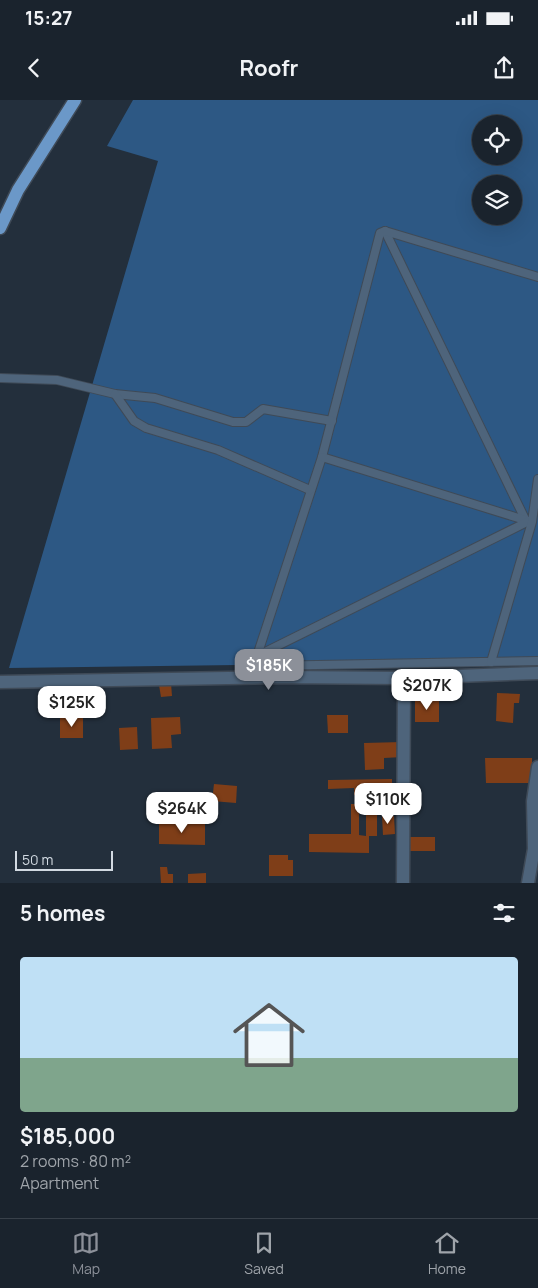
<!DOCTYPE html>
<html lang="en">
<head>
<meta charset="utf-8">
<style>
  :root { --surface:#1a232d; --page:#272f39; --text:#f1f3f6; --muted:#9fa4aa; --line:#384049; --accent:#8c9099 }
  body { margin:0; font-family:Manrope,sans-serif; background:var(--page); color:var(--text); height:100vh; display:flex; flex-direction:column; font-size:19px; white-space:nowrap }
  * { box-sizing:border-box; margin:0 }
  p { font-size:16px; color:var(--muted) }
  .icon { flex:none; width:28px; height:28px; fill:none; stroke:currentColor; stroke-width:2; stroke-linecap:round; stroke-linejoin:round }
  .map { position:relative; height:783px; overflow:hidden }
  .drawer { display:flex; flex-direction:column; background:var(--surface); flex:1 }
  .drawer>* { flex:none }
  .fabs { position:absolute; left:472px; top:15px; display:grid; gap:10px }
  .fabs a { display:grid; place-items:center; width:50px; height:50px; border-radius:50%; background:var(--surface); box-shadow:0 5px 20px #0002,0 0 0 1px var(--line); font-size:25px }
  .scale { position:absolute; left:15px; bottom:12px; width:98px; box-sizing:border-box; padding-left:5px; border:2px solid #d2dae2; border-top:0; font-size:14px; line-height:18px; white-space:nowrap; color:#d2dae2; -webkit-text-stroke:4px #232f3c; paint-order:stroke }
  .price { position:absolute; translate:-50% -42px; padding:0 11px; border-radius:10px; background:#fff; color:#222; font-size:16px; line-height:32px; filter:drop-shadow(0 1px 2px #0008) }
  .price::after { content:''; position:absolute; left:50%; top:30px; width:15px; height:11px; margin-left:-8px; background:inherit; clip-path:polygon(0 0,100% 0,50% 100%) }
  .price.current { background:var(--accent); color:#fff }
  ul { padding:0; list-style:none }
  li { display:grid; align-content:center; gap:10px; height:265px; padding:0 20px }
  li+li { border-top:1px solid var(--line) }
  li span { display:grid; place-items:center; height:155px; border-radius:5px; color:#555 }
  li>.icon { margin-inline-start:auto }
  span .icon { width:90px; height:90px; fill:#fffc; stroke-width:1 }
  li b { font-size:21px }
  h2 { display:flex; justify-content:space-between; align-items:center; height:60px; padding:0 20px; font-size:21px }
  .status { display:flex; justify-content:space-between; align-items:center; height:35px; padding:0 25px; background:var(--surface); direction:ltr }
  .status svg { height:14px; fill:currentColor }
  header { display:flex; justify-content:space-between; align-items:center; height:65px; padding:0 20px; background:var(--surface); font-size:22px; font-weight:700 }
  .tab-bar { display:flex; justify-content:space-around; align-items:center; height:70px; border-top:1px solid var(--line); background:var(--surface); font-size:14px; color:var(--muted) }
  .tab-bar a { display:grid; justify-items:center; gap:2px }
  .tab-bar .current { color:var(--accent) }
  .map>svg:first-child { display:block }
</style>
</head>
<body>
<div class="status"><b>15:27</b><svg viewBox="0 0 49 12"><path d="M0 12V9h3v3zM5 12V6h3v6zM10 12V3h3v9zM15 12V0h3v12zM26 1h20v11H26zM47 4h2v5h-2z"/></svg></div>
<header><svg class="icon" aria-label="back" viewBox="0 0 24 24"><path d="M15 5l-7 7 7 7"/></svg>Roofr<svg class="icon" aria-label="share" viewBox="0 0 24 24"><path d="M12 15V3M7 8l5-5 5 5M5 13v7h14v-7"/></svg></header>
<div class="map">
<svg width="538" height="783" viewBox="0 0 538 783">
  <rect width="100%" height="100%" fill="#232f3c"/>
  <path fill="#2d5884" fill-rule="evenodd" d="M133 0H538V561L9 568 158 61 107 46ZM481 24H514V56H481ZM481 84H514V116H481Z"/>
  <g fill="#7f3e18">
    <path d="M171 583 172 596 161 597 159 585Z"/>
    <path d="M497 593 520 594 519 603H514L513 623 496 621Z"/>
    <rect x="415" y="601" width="24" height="21"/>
    <path d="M327 615H348V633H328Z"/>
    <path d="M180 617 181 634 171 635 172 648 152 649 151 618Z"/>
    <rect x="60" y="618" width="23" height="20"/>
    <path d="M137 627 138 649 120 650 119 628Z"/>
    <path d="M402 642 403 657 384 658V669L365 670 364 643Z"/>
    <path d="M485 658H532V683H486Z"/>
    <path d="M392 679V694H380V687H367V695H354V688L328 689V680Z"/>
    <path d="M214 684 237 686 236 703 212 701Z"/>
    <path d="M351 704H359V735L366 736V713H377V736H369V753L309 752V734H351Z"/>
    <path d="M382 716H394L395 734 383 735Z"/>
    <path d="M159 723H205V745L159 744Z"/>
    <rect x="408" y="737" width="27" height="14"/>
    <path d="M269 755H288V760H293V776H269Z"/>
    <path d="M160 767H167L168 774H173V783H161Z"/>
    <path d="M206 773V783H188V774Z"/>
  </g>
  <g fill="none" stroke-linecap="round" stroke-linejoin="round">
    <g stroke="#3f4a57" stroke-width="10">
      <g id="service">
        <path d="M385 131 525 419"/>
        <path d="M538 177 385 131 380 133 322 357 255 562 262 566 538 561"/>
        <path d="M0 278 57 280 115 294 155 298 233 322H246L263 309 332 321"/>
        <path d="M115 294 134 321 146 328 218 350 310 390"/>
        <path d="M322 357 528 421"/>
        <path d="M255 557 529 421"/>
        <path d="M491 562 532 422 538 379"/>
      </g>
    </g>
    <g stroke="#3f4a57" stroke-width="15">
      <g id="minor">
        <path d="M0 582 282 577 404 578 538 573"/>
        <path d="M403 783 404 578"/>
        <path d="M528 783 534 749 533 701 538 667"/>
      </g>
    </g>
    <g stroke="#3f4a57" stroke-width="15">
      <path id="primary" d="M0 128 18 90 75 0"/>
    </g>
    <use href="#service" stroke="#4e647b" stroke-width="8"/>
    <use href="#minor" stroke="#4e647b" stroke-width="12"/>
    <use href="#primary" stroke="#6b98c8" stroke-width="12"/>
  </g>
</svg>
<div class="fabs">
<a><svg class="icon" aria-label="locate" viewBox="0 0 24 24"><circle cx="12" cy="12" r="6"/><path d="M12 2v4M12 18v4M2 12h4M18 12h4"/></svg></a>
<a><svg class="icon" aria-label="layers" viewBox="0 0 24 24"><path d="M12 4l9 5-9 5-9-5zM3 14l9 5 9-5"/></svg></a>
</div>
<div class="scale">50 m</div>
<b class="price current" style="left:269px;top:591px">$185K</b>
<b class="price" style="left:427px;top:611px">$207K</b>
<b class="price" style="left:72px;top:628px">$125K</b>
<b class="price" style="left:388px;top:725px">$110K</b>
<b class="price" style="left:182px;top:734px">$264K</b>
</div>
<section class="drawer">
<h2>5 homes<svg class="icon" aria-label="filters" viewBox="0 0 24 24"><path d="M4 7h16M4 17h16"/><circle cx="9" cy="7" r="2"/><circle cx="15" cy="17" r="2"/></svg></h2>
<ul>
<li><span style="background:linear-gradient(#bfe0f5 65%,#7fa58c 0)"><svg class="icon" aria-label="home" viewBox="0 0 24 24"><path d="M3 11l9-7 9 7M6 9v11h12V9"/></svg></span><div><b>$185,000</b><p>2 rooms · 80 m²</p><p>Apartment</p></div></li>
</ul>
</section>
<nav class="tab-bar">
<a class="current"><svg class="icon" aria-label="map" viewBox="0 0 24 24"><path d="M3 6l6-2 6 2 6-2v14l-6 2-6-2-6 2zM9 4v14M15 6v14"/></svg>Map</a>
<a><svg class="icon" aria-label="saved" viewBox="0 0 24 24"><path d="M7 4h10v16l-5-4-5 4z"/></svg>Saved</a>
<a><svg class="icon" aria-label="home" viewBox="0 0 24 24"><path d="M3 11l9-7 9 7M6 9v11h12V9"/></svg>Home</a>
</nav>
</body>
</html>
